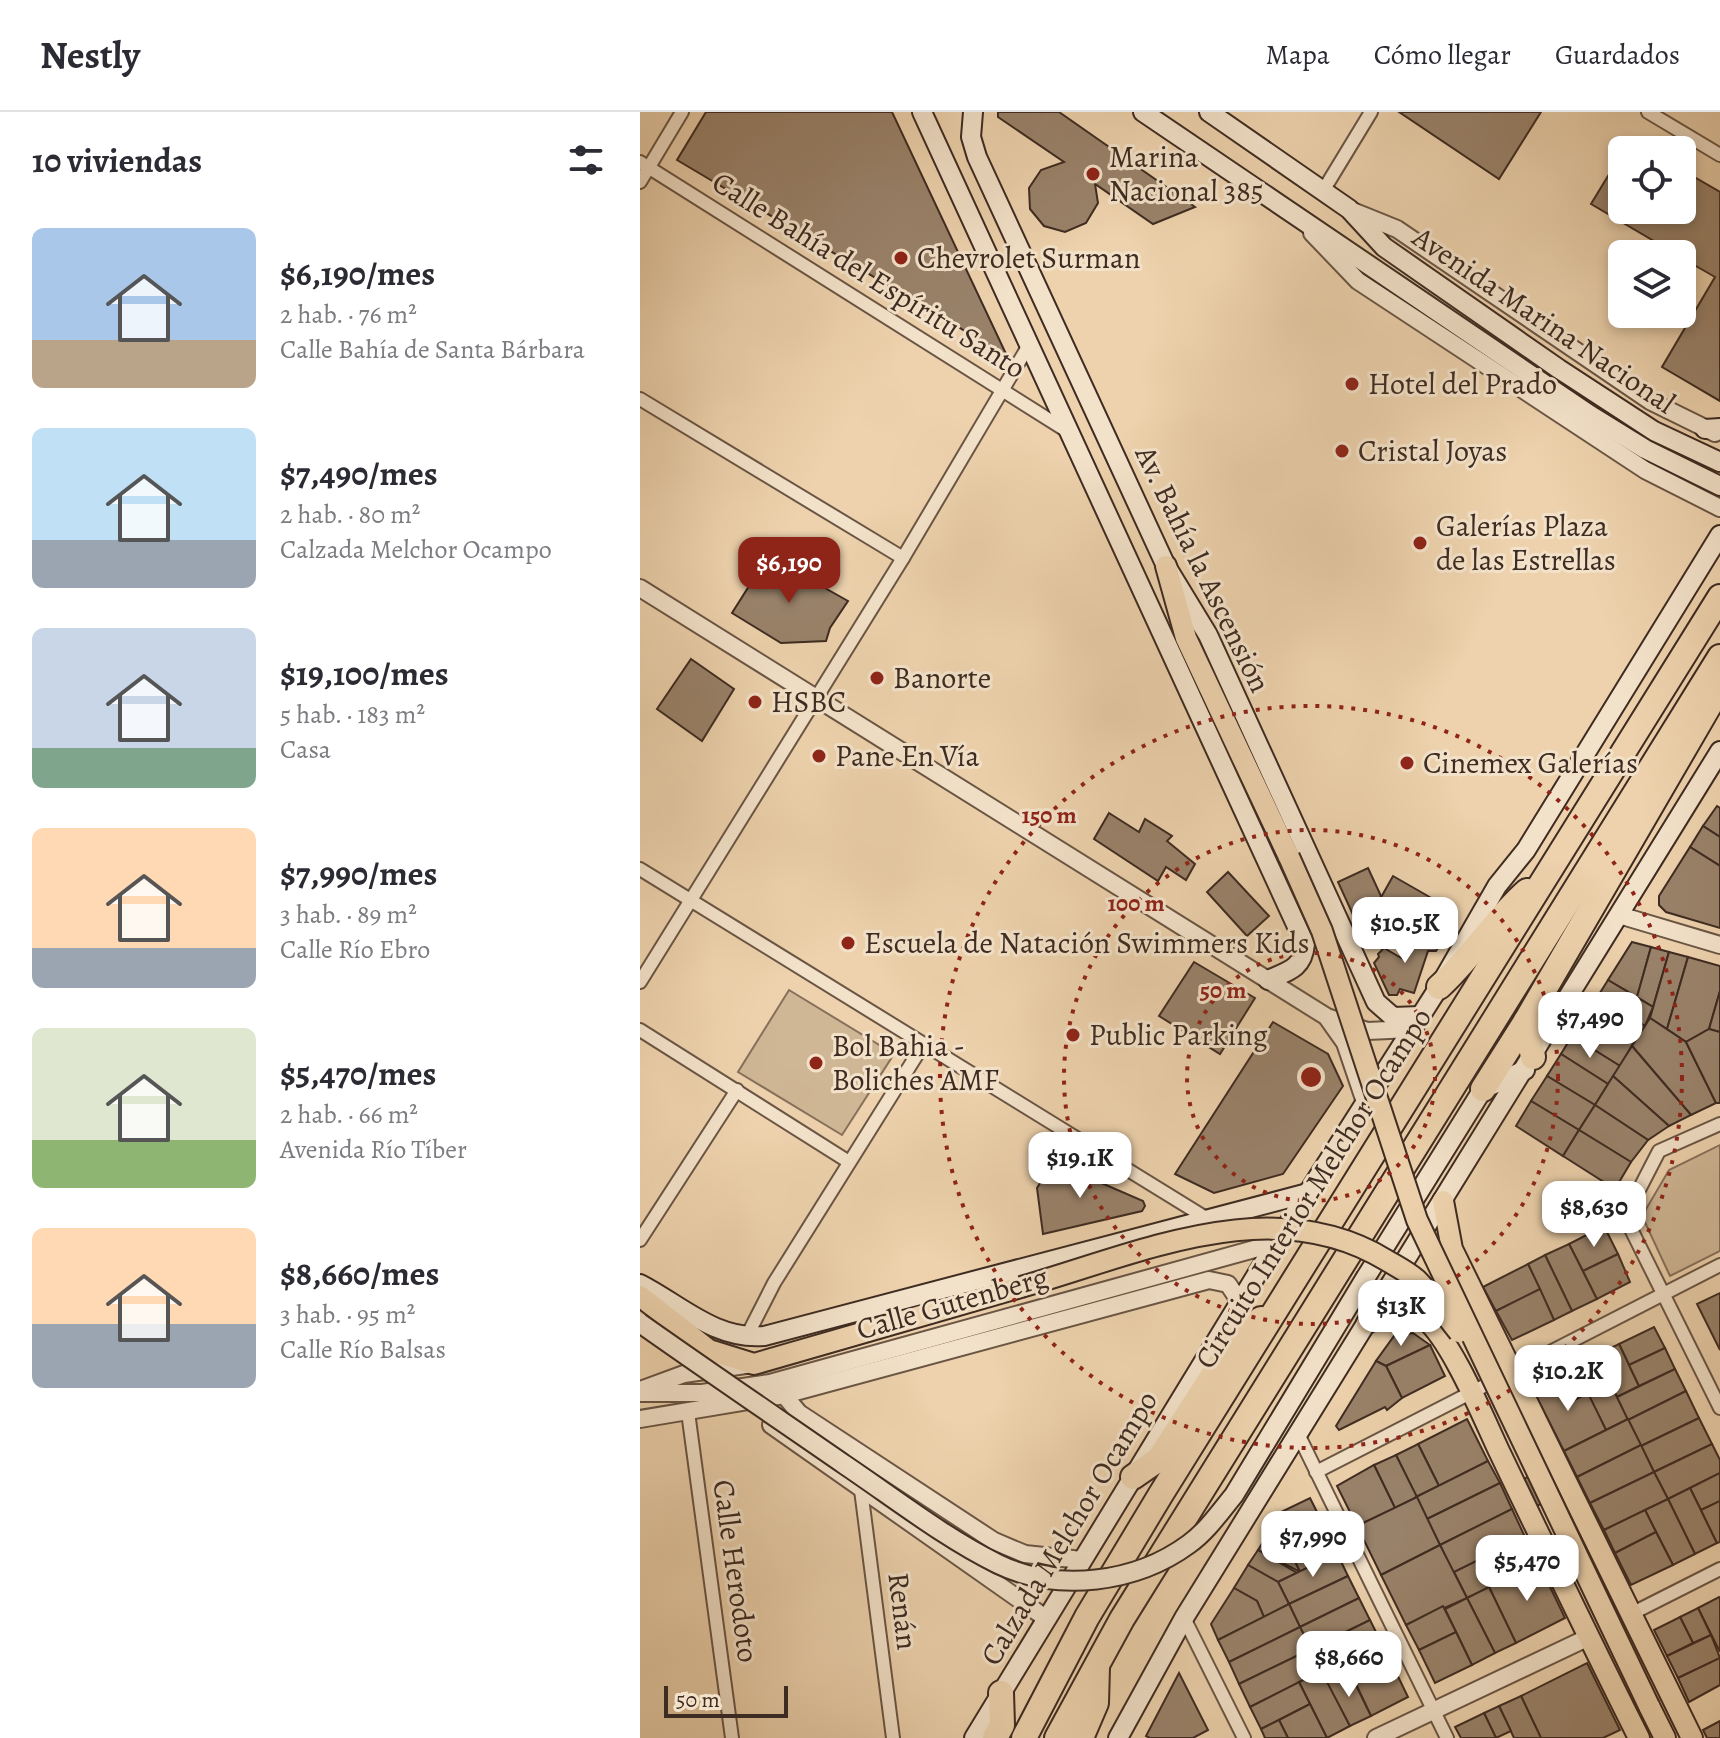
<!DOCTYPE html>
<html lang="es">
<head>
<meta charset="utf-8">
<style>
  :root { --surface:#fff; --page:#f2f2f3; --text:#2b2b33; --muted:#7c7c81; --line:#e1e1e2; --accent:#8f2418 }
  body { margin:0; font-family:Alegreya,serif; background:var(--page); color:var(--text); height:100vh; display:flex; flex-direction:column; font-size:30px; white-space:nowrap }
  * { box-sizing:border-box; margin:0 }
  p { font-size:26px; color:var(--muted) }
  .icon { flex:none; width:44px; height:44px; fill:none; stroke:currentColor; stroke-width:2; stroke-linecap:round; stroke-linejoin:round }
  .map { position:relative; flex:1; overflow:hidden }
  .sheet { display:flex; flex-direction:column; background:var(--surface); width:640px }
  .sheet>* { flex:none }
  .fabs { position:absolute; left:968px; top:24px; display:grid; gap:16px }
  .fabs a { display:grid; place-items:center; width:88px; height:88px; border-radius:12px; background:var(--surface); box-shadow:0 4px 12px #0003; font-size:40px }
  .scale { position:absolute; left:24px; bottom:20px; width:124px; box-sizing:border-box; padding-left:8px; border:4px solid #3e2b21; border-top:0; font-size:22px; line-height:28px; white-space:nowrap; color:#3e2b21; -webkit-text-stroke:6px #f3e2ca; paint-order:stroke }
  .price { position:absolute; translate:-50% -68px; padding:0 18px; border-radius:16px; background:#fff; color:#222; font-size:26px; line-height:52px; filter:drop-shadow(0 2px 4px #0008) }
  .price::after { content:''; position:absolute; left:50%; top:48px; width:24px; height:18px; margin-left:-12px; background:inherit; clip-path:polygon(0 0,100% 0,50% 100%) }
  .price.active { background:var(--accent); color:#fff }
  ul { padding:0; list-style:none }
  li { display:flex; align-items:center; gap:24px; height:200px; padding:0 32px }
  li span { display:grid; place-items:center; flex:none; width:224px; height:160px; border-radius:12px; color:#555 }
  li>.icon { margin-inline-start:auto }
  span .icon { width:96px; height:96px; fill:#fffc; stroke-width:1 }
  li b { font-size:34px }
  h2 { display:flex; justify-content:space-between; align-items:center; height:96px; padding:0 32px; font-size:34px }
  header { display:flex; align-items:center; gap:48px; box-sizing:border-box; height:112px; padding:0 40px; background:var(--surface); border-bottom:2px solid var(--line) }
  header strong { font-size:38px }
  nav { display:flex; gap:44px; margin-inline-start:auto; font-size:28px }
  main { display:flex; flex:1; min-height:0 }
  .map>svg:first-child { display:block }
</style>
</head>
<body>
<header>
<strong>Nestly</strong>
<nav><a>Mapa</a><a>Cómo llegar</a><a>Guardados</a></nav>
</header>
<main>
<section class="sheet">
<h2>10 viviendas<svg class="icon" aria-label="filters" viewBox="0 0 24 24"><path d="M4 7h16M4 17h16"/><circle cx="9" cy="7" r="2"/><circle cx="15" cy="17" r="2"/></svg></h2>
<ul>
<li><span style="background:linear-gradient(#a9c7e8 70%,#b9a48a 0)"><svg class="icon" aria-label="home" viewBox="0 0 24 24"><path d="M3 11l9-7 9 7M6 9v11h12V9"/></svg></span><div><b>$6,190/mes</b><p>2 hab. · 76 m²</p><p>Calle Bahía de Santa Bárbara</p></div></li>
<li><span style="background:linear-gradient(#bfe0f5 70%,#9aa5b1 0)"><svg class="icon" aria-label="home" viewBox="0 0 24 24"><path d="M3 11l9-7 9 7M6 9v11h12V9"/></svg></span><div><b>$7,490/mes</b><p>2 hab. · 80 m²</p><p>Calzada Melchor Ocampo</p></div></li>
<li><span style="background:linear-gradient(#c9d6e8 75%,#7fa58c 0)"><svg class="icon" aria-label="home" viewBox="0 0 24 24"><path d="M3 11l9-7 9 7M6 9v11h12V9"/></svg></span><div><b>$19,100/mes</b><p>5 hab. · 183 m²</p><p>Casa</p></div></li>
<li><span style="background:linear-gradient(#ffd9b3 75%,#9aa5b1 0)"><svg class="icon" aria-label="home" viewBox="0 0 24 24"><path d="M3 11l9-7 9 7M6 9v11h12V9"/></svg></span><div><b>$7,990/mes</b><p>3 hab. · 89 m²</p><p>Calle Río Ebro</p></div></li>
<li><span style="background:linear-gradient(#dfe7d0 70%,#8fb573 0)"><svg class="icon" aria-label="home" viewBox="0 0 24 24"><path d="M3 11l9-7 9 7M6 9v11h12V9"/></svg></span><div><b>$5,470/mes</b><p>2 hab. · 66 m²</p><p>Avenida Río Tíber</p></div></li>
<li><span style="background:linear-gradient(#ffd9b3 60%,#9aa5b1 0)"><svg class="icon" aria-label="home" viewBox="0 0 24 24"><path d="M3 11l9-7 9 7M6 9v11h12V9"/></svg></span><div><b>$8,660/mes</b><p>3 hab. · 95 m²</p><p>Calle Río Balsas</p></div></li>
</ul>
</section>
<div class="map">
<svg width="1080" height="1626" viewBox="0 0 1080 1626">
  <rect width="100%" height="100%" fill="#edd2ad"/>
  <filter id="stains"><feTurbulence type="fractalNoise" baseFrequency=".0025" numOctaves="4"/><feColorMatrix values="0 0 0 0 .2 0 0 0 0 .09 0 0 0 0 .02 0 0 0 .5 -.17"/></filter>
  <radialGradient id="worn" r=".72"><stop offset=".6" stop-color="#630" stop-opacity="0"/><stop offset="1" stop-color="#630" stop-opacity=".3"/></radialGradient>
  <g fill="#cfb695" stroke="#86705b" stroke-width="2">
    <path d="M149 878 254 942 202 1023 98 960Z"/>
    <path d="M1080 1033V1139L1030 1164 1002 1104 1029 1058Z"/>
  </g>
  <g fill="#99826a" stroke="#3e2b21" stroke-width="2">
    <path d="M66 0H252L367 244 37 48Z"/>
    <path d="M358 0H419L555 95 513 112 455 72 458 91 446 111 425 120 404 114 390 97 389 76 401 58 424 50 358 5Z"/>
    <path d="M759 0H901L859 67Z"/>
    <path d="M990 28 1008 38H984Z"/>
    <path d="M982 41V98H1042V58L1080 80V289L1022 255 1075 165 1042 146V142H1036L951 92Z"/>
    <path d="M128 444 208 489 190 516 186 529 141 531 92 501Z"/>
    <path d="M51 547 94 577 62 629 17 597Z"/>
    <path d="M1077 694 1080 696V725L1063 714Z"/>
    <path d="M469 701 499 720 505 707 532 724 527 729 555 752 546 768 526 755 518 769 454 727Z"/>
    <path d="M1063 714 1080 725V754L1050 735Z"/>
    <path d="M1050 735 1080 754V816L1026 800 1019 793V784Z"/>
    <path d="M728 756 741 784 736 796 714 805 698 770Z"/>
    <path d="M588 760 629 804 607 824 567 780Z"/>
    <path d="M753 764 814 799 800 824 739 789Z"/>
    <path d="M779 819 801 831 796 839H788L774 881 760 877 757 883H749L734 851 739 845 738 842 744 836 763 847Z"/>
    <path d="M992 830 1011 835 997 885 968 868Z"/>
    <path d="M1011 835 1029 840 1013 895 997 885Z"/>
    <path d="M1029 840 1048 845 1027 917 1010 906Z"/>
    <path d="M1048 845 1080 854V879L1069 917 1046 930 1027 917Z"/>
    <path d="M554 850 615 886 580 942 519 904Z"/>
    <path d="M968 868 1013 895 1005 914 958 884Z"/>
    <path d="M1080 879V920L1069 917Z"/>
    <path d="M958 884 1005 914 994 930 947 900Z"/>
    <path d="M947 900 994 930 980 954 932 924Z"/>
    <path d="M1010 906 1046 930 1076 991 1051 1003 992 934Z"/>
    <path d="M633 910 688 942 703 974 643 1062 574 1081 535 1062Z"/>
    <path d="M1069 917 1080 920V991H1076L1046 930Z"/>
    <path d="M932 924 980 954 968 972 921 942Z"/>
    <path d="M992 934 1051 1003 1029 1014 973 964Z"/>
    <path d="M921 942 968 972 955 993 907 964Z"/>
    <path d="M907 964 955 993 939 1018 891 989Z"/>
    <path d="M973 964 1029 1014 1008 1028 955 993Z"/>
    <path d="M891 989 939 1018 923 1044 876 1014Z"/>
    <path d="M955 993 1008 1028 991 1050 939 1018Z"/>
    <path d="M939 1018 991 1050 975 1077 923 1044Z"/>
    <path d="M413 1050 503 1089 505 1094 502 1099 403 1122 397 1076Z"/>
    <path d="M964 1114 978 1142 943 1159 929 1132Z"/>
    <path d="M929 1132 957 1187 932 1199 905 1143Z"/>
    <path d="M978 1142 990 1170 957 1187 943 1159Z"/>
    <path d="M905 1143 932 1199 914 1208 888 1152Z"/>
    <path d="M888 1152 900 1177 856 1199 843 1175Z"/>
    <path d="M900 1177 914 1208 872 1228 856 1199Z"/>
    <path d="M1080 1181V1238L1057 1192Z"/>
    <path d="M1014 1215 1025 1236 989 1253 979 1232Z"/>
    <path d="M773 1221 790 1233 746 1254 736 1249 754 1224Z"/>
    <path d="M979 1232 999 1274 977 1285 956 1243Z"/>
    <path d="M790 1233 805 1264 762 1286 746 1254Z"/>
    <path d="M1025 1236 1035 1257 999 1274 989 1253Z"/>
    <path d="M956 1243 988 1307 966 1318 934 1254Z"/>
    <path d="M736 1249 746 1254 762 1286 747 1298 745 1295 699 1318 696 1314Z"/>
    <path d="M934 1254 948 1281 931 1290 917 1262Z"/>
    <path d="M1035 1257 1046 1279 988 1308 977 1285Z"/>
    <path d="M917 1262 931 1290 948 1281 966 1318 924 1339 891 1274Z"/>
    <path d="M1046 1279 1059 1306 1001 1334 988 1308Z"/>
    <path d="M1059 1306 1072 1332 1014 1360 1001 1334Z"/>
    <path d="M827 1307 848 1349 799 1374 778 1332Z"/>
    <path d="M988 1307 1001 1333 937 1365 924 1339Z"/>
    <path d="M778 1332 799 1374 776 1385 756 1343Z"/>
    <path d="M1072 1332 1080 1348V1361L1028 1387 1014 1360Z"/>
    <path d="M1001 1333 1014 1360 950 1391 937 1365Z"/>
    <path d="M756 1343 777 1385 755 1396 734 1353Z"/>
    <path d="M904 1347 921 1382 895 1395 882 1368 891 1363 888 1355Z"/>
    <path d="M848 1349 860 1371 787 1407 776 1385Z"/>
    <path d="M734 1353 755 1396 717 1414 697 1374Z"/>
    <path d="M1014 1360 1028 1387 964 1418 950 1391Z"/>
    <path d="M1080 1361V1389L1061 1398 1050 1376Z"/>
    <path d="M860 1371 872 1397 800 1433 787 1407Z"/>
    <path d="M1050 1376 1077 1431 1055 1442 1028 1387Z"/>
    <path d="M777 1385 800 1433 741 1463 717 1414Z"/>
    <path d="M670 1386 685 1416 648 1435 628 1422 641 1400Z"/>
    <path d="M1028 1387 1055 1442 1033 1453 1005 1398Z"/>
    <path d="M1080 1389V1430L1077 1431 1061 1398Z"/>
    <path d="M872 1397 885 1425 813 1461 800 1433Z"/>
    <path d="M1005 1398 1016 1420 975 1441 964 1418Z"/>
    <path d="M685 1416 697 1441 660 1460 648 1435Z"/>
    <path d="M1016 1420 1033 1453 991 1473 975 1441Z"/>
    <path d="M628 1422 648 1435 660 1460 618 1438Z"/>
    <path d="M885 1425 899 1452 827 1486 814 1460Z"/>
    <path d="M800 1433 827 1486 766 1513 741 1463Z"/>
    <path d="M618 1438 657 1461 638 1470 608 1453Z"/>
    <path d="M697 1441 708 1464 649 1492 638 1470Z"/>
    <path d="M899 1452 925 1506 876 1531 849 1475Z"/>
    <path d="M608 1453 638 1470 649 1492 624 1505 617 1489 594 1476Z"/>
    <path d="M708 1464 719 1486 660 1515 649 1492Z"/>
    <path d="M849 1475 876 1531 855 1541 827 1486Z"/>
    <path d="M594 1476 617 1489 624 1505 578 1528 571 1512Z"/>
    <path d="M1079 1485 1080 1487V1540L1058 1496Z"/>
    <path d="M719 1486 730 1508 671 1537 660 1515Z"/>
    <path d="M827 1486 855 1541 832 1553 805 1497Z"/>
    <path d="M649 1492 660 1515 589 1550 578 1528Z"/>
    <path d="M803 1494 816 1520 779 1538 766 1513Z"/>
    <path d="M1058 1496 1071 1523 1053 1531 1040 1505Z"/>
    <path d="M1040 1505 1053 1531 1027 1544 1014 1518Z"/>
    <path d="M730 1508 741 1530 704 1548 709 1559 687 1570 671 1537Z"/>
    <path d="M660 1515 671 1537 599 1572 589 1550Z"/>
    <path d="M816 1520 832 1553 795 1571 779 1538Z"/>
    <path d="M1071 1523 1080 1546 1038 1566 1027 1544Z"/>
    <path d="M741 1530 752 1552 715 1570 704 1548Z"/>
    <path d="M671 1537 682 1559 610 1595 599 1572Z"/>
    <path d="M1080 1546V1573L1049 1590 1038 1566Z"/>
    <path d="M947 1551 980 1618 963 1626H901L881 1584Z"/>
    <path d="M752 1552 768 1585 731 1604 715 1570Z"/>
    <path d="M682 1559 710 1614 687 1626 659 1570Z"/>
    <path d="M709 1559 731 1604 710 1614 687 1570Z"/>
    <path d="M539 1561 568 1618 553 1626H510L506 1624Z"/>
    <path d="M659 1570 670 1592 621 1617 610 1595Z"/>
    <path d="M881 1584 901 1626H874L859 1594Z"/>
    <path d="M670 1592 687 1626H648L639 1608Z"/>
    <path d="M859 1594 871 1619 856 1626 844 1601Z"/>
    <path d="M844 1601 856 1626H821L815 1615Z"/>
    <path d="M639 1608 648 1626H625L621 1617Z"/>
    <path d="M1080 1609V1626H1067L1063 1618Z"/>
  </g>
  <g fill="none" stroke-linecap="round" stroke-linejoin="round">
    <g stroke="#6a5544" stroke-width="16">
      <g id="minor">
        <path d="M1008 0 1080 43"/>
        <path d="M0 50 427 319"/>
        <path d="M0 70 42 0"/>
        <path d="M683 79 731 0"/>
        <path d="M0 287 263 446"/>
        <path d="M0 757 566 1106"/>
        <path d="M0 870 263 446 389 233"/>
        <path d="M0 918 209 1050"/>
        <path d="M1080 1012 1019 1039 985 1105 1080 1296"/>
        <path d="M0 1128 97 978"/>
        <path d="M106 1226 134 1171 283 933"/>
        <path d="M48 1300 92 1626"/>
        <path d="M658 1322 807 1626"/>
        <path d="M676 1360 1080 1153"/>
        <path d="M221 1378 253 1626"/>
        <path d="M991 1502 1080 1457"/>
        <path d="M544 1506 604 1626"/>
      </g>
    </g>
    <g stroke="#6a5544" stroke-width="20">
      <g id="tertiary">
        <path d="M710 98 757 117 1010 289 1075 321"/>
        <path d="M672 121 718 169 1005 358 1080 396"/>
        <path d="M0 476 687 905 727 919 772 917"/>
        <path d="M979 803 1080 833"/>
        <path d="M688 907 705 931 725 990"/>
        <path d="M3 1277 44 1262 112 1252"/>
        <path d="M0 1281H62L130 1271 636 1131"/>
        <path d="M144 1283 159 1301 354 1429 385 1442 442 1448"/>
        <path d="M0 1307 144 1283 569 1168 588 1172 600 1190"/>
        <path d="M131 1313 407 1507"/>
        <path d="M736 1626 949 1525"/>
      </g>
    </g>
    <g stroke="#3e2b21" stroke-width="22">
      <g id="secondary">
        <path d="M282 0 665 832C663 856 649 859 628 868"/>
        <path d="M333 0 331 25 337 45 526 454 568 523 736 890 753 905 780 904"/>
        <path d="M503 0 950 303 1005 337 1080 374"/>
        <path d="M569 0 709 97 744 135 919 257 1014 319 1080 350"/>
        <path d="M1065 317 1080 316"/>
        <path d="M726 1165 843 977 885 958"/>
        <path d="M0 1172C41 1193 75 1228 124 1224L668 1081"/>
        <path d="M334 1626 636 1131 799 875 857 774 886 738 1080 423"/>
        <path d="M478 1626 544 1506 1080 639"/>
      </g>
    </g>
    <g stroke="#3e2b21" stroke-width="24">
      <g id="primary">
        <path d="M526 454 546 526 649 745"/>
        <path d="M803 1089 812 1137 1052 1626"/>
        <path d="M0 1184 69 1238 114 1252 381 1175"/>
        <path d="M727 1211C747 1201 764 1191 784 1206 811 1227 844 1307 859 1339 905 1435 951 1531 999 1626"/>
        <path d="M1009 1594 1025 1626"/>
      </g>
    </g>
    <g stroke="#3e2b21" stroke-width="28">
      <g id="motorway">
        <path d="M799 875C832 845 854 808 887 779"/>
        <path d="M893 945 886 909 1080 575"/>
        <path d="M843 977 886 909"/>
        <path d="M493 1365 519 1347 597 1226 621 1207"/>
        <path d="M355 1626 362 1613 361 1581"/>
        <path d="M384 1626 447 1505 521 1382 1080 485"/>
        <path d="M417 1626 482 1507 1080 545"/>
        <path d="M441 1626 456 1591 457 1555"/>
      </g>
    </g>
    <use href="#minor" stroke="#f3e2ca" stroke-width="12"/>
    <use href="#tertiary" stroke="#f3e2ca" stroke-width="16"/>
    <use href="#secondary" stroke="#f3e2ca" stroke-width="18"/>
    <use href="#primary" stroke="#edd2ad" stroke-width="20"/>
    <use href="#motorway" stroke="#edd2ad" stroke-width="24"/>
    <g stroke="#3e2b21" stroke-width="22" stroke-linecap="butt">
      <path id="secondary-bridge" d="M0 1211C68 1259 137 1306 205 1353 254 1386 305 1426 358 1452 418 1481 496 1471 549 1432 567 1419 580 1400 594 1383L726 1165"/>
    </g>
    <g stroke="#3e2b21" stroke-width="24" stroke-linecap="butt">
      <g id="primary-bridge">
        <path d="M649 745 682 819 777 1108 1009 1594"/>
        <path d="M381 1175C498 1142 631 1078 746 1148 756 1154 768 1160 777 1168 792 1183 805 1203 819 1220"/>
      </g>
    </g>
    <use href="#secondary-bridge" stroke="#f3e2ca" stroke-width="18"/>
    <use href="#primary-bridge" stroke="#edd2ad" stroke-width="20"/>
  </g>
  <g fill="none" stroke="#8f2418" stroke-width="4" stroke-dasharray="4 8">
    <circle cx="671" cy="965" r="124"/>
    <circle cx="671" cy="965" r="247"/>
    <circle cx="671" cy="965" r="371"/>
  </g>
  <g fill="#8f2418" stroke="#f3e2ca" stroke-width="3">
    <circle cx="453" cy="62" r="8"/>
    <circle cx="261" cy="146" r="8"/>
    <circle cx="712" cy="272" r="8"/>
    <circle cx="702" cy="339" r="8"/>
    <circle cx="780" cy="431" r="8"/>
    <circle cx="237" cy="566" r="8"/>
    <circle cx="115" cy="590" r="8"/>
    <circle cx="179" cy="644" r="8"/>
    <circle cx="767" cy="651" r="8"/>
    <circle cx="208" cy="831" r="8"/>
    <circle cx="433" cy="923" r="8"/>
    <circle cx="176" cy="951" r="8"/>
  </g>
  <g text-anchor="middle" dominant-baseline="central" stroke-width="6" stroke-linejoin="round" paint-order="stroke">
    <g font-size="30" fill="#3e2b21" stroke="#f3e2ca" text-anchor="start">
      <text x="469" y="45">Marina<tspan x="469" dy="34">Nacional 385</tspan></text>
      <text x="277" y="146">Chevrolet Surman</text>
      <text x="728" y="272">Hotel del Prado</text>
      <text x="718" y="339">Cristal Joyas</text>
      <text x="796" y="414">Galerías Plaza<tspan x="796" dy="34">de las Estrellas</tspan></text>
      <text x="253" y="566">Banorte</text>
      <text x="131" y="590">HSBC</text>
      <text x="195" y="644">Pane En Vía</text>
      <text x="783" y="651">Cinemex Galerías</text>
      <text x="224" y="831">Escuela de Natación Swimmers Kids</text>
      <text x="449" y="923">Public Parking</text>
      <text x="192" y="934">Bol Bahia -<tspan x="192" dy="34">Boliches AMF</tspan></text>
    </g>
    <g font-size="30" fill="#3e2b21" stroke="#f3e2ca">
      <text transform="translate(229 163) rotate(32)">Calle Bahía del Espíritu Santo</text>
      <text transform="translate(904 208) rotate(34)">Avenida Marina Nacional</text>
      <text transform="translate(563 457) rotate(64)">Av. Bahía la Ascensión</text>
      <text transform="translate(673 1076) rotate(-58)">Circuito Interior Melchor Ocampo</text>
      <text transform="translate(312 1191) rotate(-16)">Calle Gutenberg</text>
      <text transform="translate(429 1416) rotate(-59)">Calzada Melchor Ocampo</text>
      <text transform="translate(96 1459) rotate(82)">Calle Herodoto</text>
      <text transform="translate(263 1499) rotate(83)">Renán</text>
    </g>
  </g>
  <circle cx="671" cy="965" r="12" fill="#8f2418" stroke="#f3e2ca" stroke-width="4"/>
  <g font-size="24" text-anchor="middle" font-weight="bold" fill="#8f2418" stroke="#f3e2ca" stroke-width="6" stroke-linejoin="round" paint-order="stroke">
    <text x="409" y="711">150 m</text>
    <text x="496" y="799">100 m</text>
    <text x="583" y="886">50 m</text>
  </g>
  <rect width="100%" height="100%" filter="url(#stains)"/>
  <rect width="100%" height="100%" fill="url(#worn)"/>
</svg>
<div class="fabs">
<a><svg class="icon" aria-label="locate" viewBox="0 0 24 24"><circle cx="12" cy="12" r="6"/><path d="M12 2v4M12 18v4M2 12h4M18 12h4"/></svg></a>
<a><svg class="icon" aria-label="layers" viewBox="0 0 24 24"><path d="M12 4l9 5-9 5-9-5zM3 14l9 5 9-5"/></svg></a>
</div>
<div class="scale">50 m</div>
<b class="price active" style="left:149px;top:493px">$6,190</b>
<b class="price" style="left:765px;top:853px">$10.5K</b>
<b class="price" style="left:950px;top:948px">$7,490</b>
<b class="price" style="left:440px;top:1088px">$19.1K</b>
<b class="price" style="left:954px;top:1137px">$8,630</b>
<b class="price" style="left:761px;top:1236px">$13K</b>
<b class="price" style="left:928px;top:1301px">$10.2K</b>
<b class="price" style="left:673px;top:1467px">$7,990</b>
<b class="price" style="left:887px;top:1491px">$5,470</b>
<b class="price" style="left:709px;top:1587px">$8,660</b>
</div>
</main>
</body>
</html>
